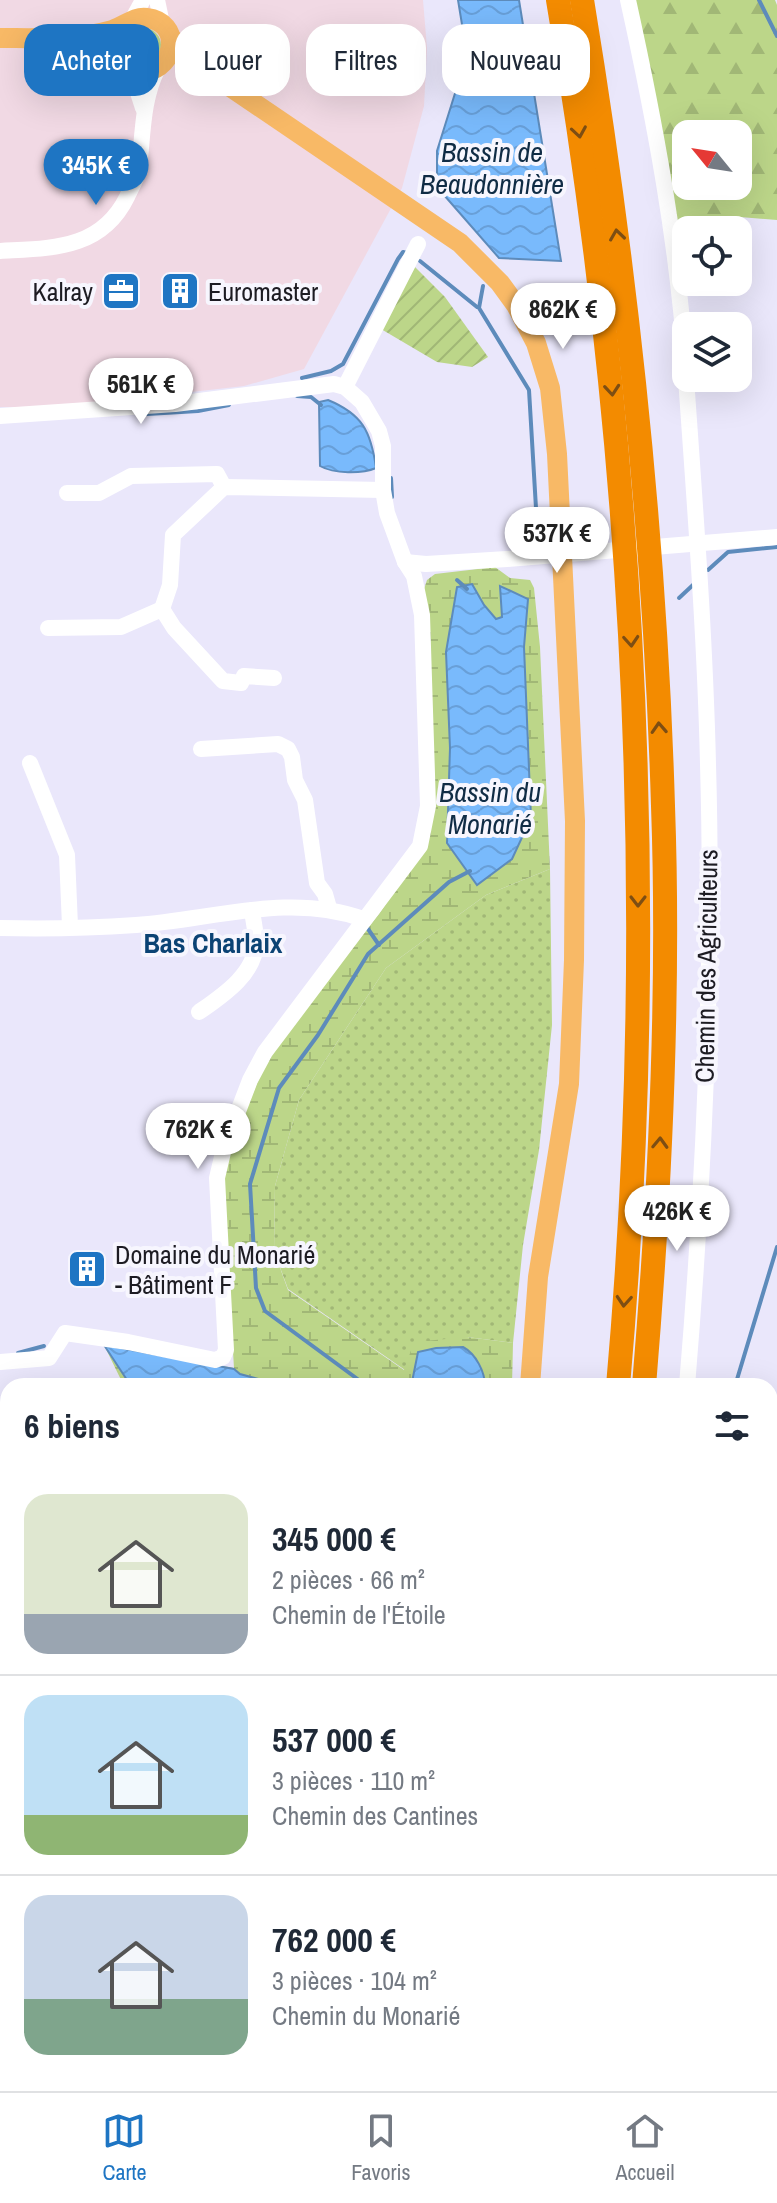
<!DOCTYPE html>
<html lang="fr">
<head>
<meta charset="utf-8">
<style>
  :root { --surface:#fff; --page:#f6f6f7; --text:#1f2937; --muted:#747a83; --line:#e0e1e3; --accent:#1e75c3 }
  body { margin:0; font-family:"Archivo Narrow",sans-serif; background:var(--page); color:var(--text); height:100vh; display:flex; flex-direction:column; font-size:30px; white-space:nowrap }
  * { box-sizing:border-box; margin:0 }
  p { font-size:26px; color:var(--muted) }
  .icon { flex:none; width:44px; height:44px; fill:none; stroke:currentColor; stroke-width:2; stroke-linecap:round; stroke-linejoin:round }
  .map { position:relative; flex:1; overflow:hidden }
  .side { position:absolute; left:0px; top:1378px; width:778px; height:714px; display:flex; flex-direction:column; background:var(--surface); border-radius:24px 24px 0 0; box-shadow:0 8px 32px #0002 }
  .side>* { flex:none }
  .guide { position:absolute; left:24px; top:24px; width:730px; height:72px; display:flex; gap:16px }
  .needle { width:52px; rotate:300deg }
  .buttons { position:absolute; left:672px; top:120px; display:grid; gap:16px }
  .buttons a { display:grid; place-items:center; width:80px; height:80px; border-radius:16px; background:var(--surface); box-shadow:0 8px 32px #0002; font-size:40px }
  .price { position:absolute; translate:-50% -68px; padding:0 18px; border-radius:28px; background:#fff; color:#222; font-size:26px; line-height:52px; filter:drop-shadow(0 2px 4px #0008) }
  .price::after { content:''; position:absolute; left:50%; top:48px; width:24px; height:18px; margin-left:-12px; background:inherit; clip-path:polygon(0 0,100% 0,50% 100%) }
  .price.active { background:var(--accent); color:#fff }
  ul { padding:0; list-style:none }
  li { display:flex; align-items:center; gap:24px; height:200px; padding:0 24px }
  li+li { border-top:2px solid var(--line) }
  li span { display:grid; place-items:center; flex:none; width:224px; height:160px; border-radius:24px; color:#555 }
  li>.icon { margin-inline-start:auto }
  span .icon { width:96px; height:96px; fill:#fffc; stroke-width:1 }
  li b { font-size:34px }
  h2 { display:flex; justify-content:space-between; align-items:center; height:96px; padding:0 24px; font-size:34px }
  .chip { padding:0 28px; border-radius:24px; background:var(--surface); box-shadow:0 8px 32px #0002; font-size:28px; line-height:72px }
  .chip.active { background:var(--accent); color:#fff }
  .menu { display:flex; justify-content:space-around; align-items:center; height:112px; border-top:2px solid var(--line); background:var(--surface); font-size:22px; color:var(--muted) }
  .menu a { display:grid; justify-items:center; gap:4px }
  .menu .active { color:var(--accent) }
  .map>svg:first-child { display:block }
</style>
</head>
<body>
<div class="map">
<svg width="777" height="2091" viewBox="0 0 777 2091">
  <defs>
    <pattern id="grass-dots" width="8" height="8" patternUnits="userSpaceOnUse" patternTransform="scale(2)"><rect width="8" height="8" fill="#bcd689"/><path d="M2 2h.1M6 6h.1" fill="none" stroke="#a1b776" stroke-width="1.8" stroke-linecap="round"/></pattern>
    <pattern id="forest-firs" width="22" height="20" patternUnits="userSpaceOnUse" patternTransform="scale(2)"><rect width="22" height="20" fill="#bcd689"/><path d="M5 1l3.5 6h-7zM16 11l3.5 6h-7z" fill="#a1b776"/></pattern>
    <pattern id="wetland-marsh" width="20" height="14" patternUnits="userSpaceOnUse" patternTransform="scale(2)"><rect width="20" height="14" fill="#bcd689"/><path d="M1 5h8M5 5V1M11 12h8M15 12V8" fill="none" stroke="#a1b776"/></pattern>
    <pattern id="garden-furrows" width="10" height="10" patternUnits="userSpaceOnUse" patternTransform="scale(2)"><rect width="10" height="10" fill="#bcd689"/><path d="M-1 1l2-2M0 10L10 0M9 11l2-2" fill="none" stroke="#a1b776"/></pattern>
    <pattern id="water-waves" width="16" height="10" patternUnits="userSpaceOnUse" patternTransform="scale(2)"><rect width="16" height="10" fill="#79bafc"/><path d="M0 5q4-4 8 0t8 0" fill="none" stroke="#689fd8"/></pattern>
  </defs>
  <rect width="100%" height="100%" fill="#eae7fb"/>
  <g fill="#f1d9e4">
    <path d="M0 0H423L427 48 424 106 402 188 304 369 244 386 60 407H0Z"/>
    <path d="M8 1669V2084H475L474 2091H0V1683Z"/>
  </g>
  <g fill="url(#grass-dots)">
    <circle cx="144" cy="45" r="17"/>
    <path d="M550 869 552 1025 539 1150 523 1245 513 1343 467 1337 405 1370 288 1289 274 1251 275 1186 299 1100 386 968 486 895Z"/>
  </g>
  <g fill="url(#forest-firs)" fill-rule="evenodd">
    <path d="M628 0H775L777 5V220L728 216 718 230H686V278L681 286ZM686 134H738V186H686Z"/>
    <path d="M8 1637V1746L0 1745V1640Z"/>
    <path d="M777 1913V2091H741L742 2084H770V1937Z"/>
  </g>
  <path fill="url(#wetland-marsh)" d="M495 567 510 578 530 580 534 588 540 647 550 869 486 895 386 968 299 1100 275 1186 274 1251 288 1290 404 1370 414 1342 467 1337 513 1343 512 1386H124L104 1345 234 1368 222 1167 273 1045 379 914 428 841 424 589 427 580 435 574Z"/>
  <path fill="url(#garden-furrows)" d="M415 267 445 297 488 357 472 367 437 362 381 329Z"/>
  <g fill="url(#water-waves)" stroke="#5d8bbb" stroke-width="2">
    <path d="M458 0H519L561 261 499 258 437 187V151L467 55Z"/>
    <path d="M328 400C362 414 371 431 376 468 362 474 334 474 320 466L319 402Z"/>
    <path d="M472 584 484 605 496 619 502 617 500 586 528 599 524 647 531 818 512 859 477 885 447 843 450 748 446 652 457 587Z"/>
    <path d="M104 1345 234 1369 240 1374 284 1386H131Z"/>
    <path d="M463 1347C476 1354 485 1372 485 1386H415L412 1382 418 1352 436 1348Z"/>
  </g>
  <g fill="none" stroke-linecap="round" stroke-linejoin="round">
    <g stroke="#5d8bbb" stroke-width="4">
      <path d="M759 0 777 36"/>
      <path d="M420 261 477 307"/>
      <path d="M483 286 479 308 529 390 538 542"/>
      <path d="M302 378 331 371 343 364 398 259 403 252 407 253"/>
      <path d="M297 396 311 397 321 405"/>
      <path d="M147 414 198 411 229 405"/>
      <path d="M391 478 392 497"/>
      <path d="M708 570 728 552 777 547"/>
      <path d="M457 580 467 589"/>
      <path d="M679 598 694 584"/>
      <path d="M366 926 379 945"/>
      <path d="M18 1353 44 1346"/>
      <path d="M367 1386 265 1311 256 1288 250 1184 279 1088 318 1035 368 954 449 882 470 871"/>
      <path d="M735 1386 777 1247"/>
      <path d="M463 2091 464 2084"/>
    </g>
    <g stroke="#fff" stroke-width="16">
      <path d="M157 0 162 24"/>
      <path d="M628 0C655 122 678 246 686 370"/>
      <path d="M132 20 143 0"/>
      <path d="M130 68 143 108"/>
      <path d="M0 251C51 248 101 250 127 197 131 188 137 179 139 169 143 135 142 99 158 68"/>
      <path d="M686 378C695 507 705 635 708 764 714 971 704 1180 687 1386"/>
      <path d="M345 387 418 244"/>
      <path d="M0 416 175 404 334 384 345 387 362 402 379 431 383 446V490L387 513 405 562 414 576 422 615 428 806 420 846 265 1052 250 1080 224 1148 217 1178 226 1350 223 1357 215 1360 128 1342 65 1333 49 1358 0 1362"/>
      <path d="M67 493H99L131 476 217 474 224 487"/>
      <path d="M405 562 426 564 507 559 777 537"/>
      <path d="M48 628 121 627 162 609"/>
      <path d="M274 678 244 676 241 683 223 681 174 628 162 609 170 585 173 535 224 487 383 490"/>
      <path d="M201 749 278 744 288 749 292 757 295 780 305 800 317 883 325 894 329 908"/>
      <path d="M30 763 67 855 70 926"/>
      <path d="M0 928C43 929 93 928 136 925 211 920 290 892 363 919"/>
      <path d="M199 1012C222 996 257 973 256 941 256 931 253 920 252 910"/>
      <path d="M366 2084 384 2091"/>
      <path d="M610 2091V2084"/>
    </g>
    <g stroke="#f8b966" stroke-width="20">
      <path d="M0 38C37 38 77 40 112 30 125 26 134 16 147 18 181 22 178 67 144 72L125 64C114 50 115 37 127 24"/>
      <path d="M171 38 201 67 460 243 500 283 516 305 536 343 550 388 557 454 575 821 574 960 569 1084 538 1277 530 1386"/>
      <path d="M117 2091 128 2088"/>
    </g>
    <g stroke="#f38b00" stroke-width="24">
      <path d="M558 0C636 457 659 924 618 1386"/>
      <path d="M582 0C626 267 655 536 663 806 670 999 660 1194 644 1386"/>
      <path d="M522 2091 523 2084"/>
      <path d="M544 2091 545 2084"/>
      <path d="M569 2091 571 2084"/>
    </g>
  </g>
  <defs><path id="oneway-chevron" d="M-2-3.5L2.5 0L-2 3.5" fill="none" stroke-width="1.6" stroke-linecap="round" stroke-linejoin="round" transform="scale(2)"/></defs>
  <g stroke="#7d4e13">
    <use href="#oneway-chevron" transform="translate(579 132) rotate(81)"/>
    <use href="#oneway-chevron" transform="translate(617 235) rotate(-98)"/>
    <use href="#oneway-chevron" transform="translate(612 390) rotate(85)"/>
    <use href="#oneway-chevron" transform="translate(631 641) rotate(86)"/>
    <use href="#oneway-chevron" transform="translate(659 728) rotate(-93)"/>
    <use href="#oneway-chevron" transform="translate(638 901) rotate(90)"/>
    <use href="#oneway-chevron" transform="translate(660 1143) rotate(-88)"/>
    <use href="#oneway-chevron" transform="translate(624 1301) rotate(94)"/>
  </g>
  <defs>
    <g id="office-square" transform="scale(2)"><rect x="-9" y="-9" width="18" height="18" rx="4" fill="#1e75c3" stroke="#f7f6fe"/><path d="M-6-3h4V-5.5h4V-3h4V5H-6ZM-1-4.5V-3h2v-1.5ZM-6 0V1H6V0Z" fill="#fff"/></g>
    <g id="building-square" transform="scale(2)"><rect x="-9" y="-9" width="18" height="18" rx="4" fill="#1e75c3" stroke="#f7f6fe"/><path d="M-4-6H4V6H1V3H-1V6H-4ZM-2.5-4.3h1.7v1.8h-1.7ZM.8-4.3h1.7v1.8H.8ZM-2.5-1h1.7V.8h-1.7ZM.8-1h1.7V.8H.8Z" fill="#fff"/></g>
  </defs>
  <g fill-rule="evenodd">
    <use href="#office-square" x="121" y="291"/>
    <use href="#building-square" x="180" y="291"/>
    <use href="#building-square" x="87" y="1269"/>
  </g>
  <g text-anchor="middle" dominant-baseline="central" stroke-width="8" stroke-linejoin="round" paint-order="stroke">
    <g font-size="26" fill="#1d1c23" stroke="#f7f6fe" text-anchor="start">
      <text x="93" y="291" text-anchor="end">Kalray</text>
      <text x="208" y="291">Euromaster</text>
      <text x="115" y="1254">Domaine du Monarié<tspan x="115" dy="30">- Bâtiment F</tspan></text>
    </g>
    <g font-size="26" fill="#1d1c23" stroke="#f7f6fe">
      <text transform="translate(706 966) rotate(-89)">Chemin des Agriculteurs</text>
    </g>
    <g font-size="28" font-style="italic" fill="#102c45" stroke="#f7f6fe">
      <text x="492" y="152">Bassin de<tspan x="492" dy="32">Beaudonnière</tspan></text>
      <text x="490" y="792">Bassin du<tspan x="490" dy="32">Monarié</tspan></text>
    </g>
    <g font-size="28" font-weight="bold" fill="#0b4374" stroke="#f7f6fe">
      <text x="213" y="943">Bas Charlaix</text>
    </g>
  </g>
</svg>
<div class="buttons">
<a><svg class="needle" viewBox="-14 -14 28 28"><path d="M0-13l5 13h-10z" fill="#e53935"/><path d="M0 13l5-13h-10z" fill="#747a83"/></svg></a>
<a><svg class="icon" aria-label="locate" viewBox="0 0 24 24"><circle cx="12" cy="12" r="6"/><path d="M12 2v4M12 18v4M2 12h4M18 12h4"/></svg></a>
<a><svg class="icon" aria-label="layers" viewBox="0 0 24 24"><path d="M12 4l9 5-9 5-9-5zM3 14l9 5 9-5"/></svg></a>
</div>
<b class="price active" style="left:96px;top:207px">345K €</b>
<b class="price" style="left:563px;top:351px">862K €</b>
<b class="price" style="left:141px;top:426px">561K €</b>
<b class="price" style="left:557px;top:575px">537K €</b>
<b class="price" style="left:198px;top:1171px">762K €</b>
<b class="price" style="left:677px;top:1253px">426K €</b>
<div class="guide">
<a class="chip active">Acheter</a>
<a class="chip">Louer</a>
<a class="chip">Filtres</a>
<a class="chip">Nouveau</a>
</div>
<section class="side">
<h2>6 biens<svg class="icon" aria-label="filters" viewBox="0 0 24 24"><path d="M4 7h16M4 17h16"/><circle cx="9" cy="7" r="2"/><circle cx="15" cy="17" r="2"/></svg></h2>
<ul>
<li><span style="background:linear-gradient(#dfe7d0 75%,#9aa5b1 0)"><svg class="icon" aria-label="home" viewBox="0 0 24 24"><path d="M3 11l9-7 9 7M6 9v11h12V9"/></svg></span><div><b>345 000 €</b><p>2 pièces · 66 m²</p><p>Chemin de l'Étoile</p></div></li>
<li><span style="background:linear-gradient(#bfe0f5 75%,#8fb573 0)"><svg class="icon" aria-label="home" viewBox="0 0 24 24"><path d="M3 11l9-7 9 7M6 9v11h12V9"/></svg></span><div><b>537 000 €</b><p>3 pièces · 110 m²</p><p>Chemin des Cantines</p></div></li>
<li><span style="background:linear-gradient(#c9d6e8 65%,#7fa58c 0)"><svg class="icon" aria-label="home" viewBox="0 0 24 24"><path d="M3 11l9-7 9 7M6 9v11h12V9"/></svg></span><div><b>762 000 €</b><p>3 pièces · 104 m²</p><p>Chemin du Monarié</p></div></li>
</ul>
</section>
</div>
<nav class="menu">
<a class="active"><svg class="icon" aria-label="map" viewBox="0 0 24 24"><path d="M3 6l6-2 6 2 6-2v14l-6 2-6-2-6 2zM9 4v14M15 6v14"/></svg>Carte</a>
<a><svg class="icon" aria-label="saved" viewBox="0 0 24 24"><path d="M7 4h10v16l-5-4-5 4z"/></svg>Favoris</a>
<a><svg class="icon" aria-label="home" viewBox="0 0 24 24"><path d="M3 11l9-7 9 7M6 9v11h12V9"/></svg>Accueil</a>
</nav>
</body>
</html>
